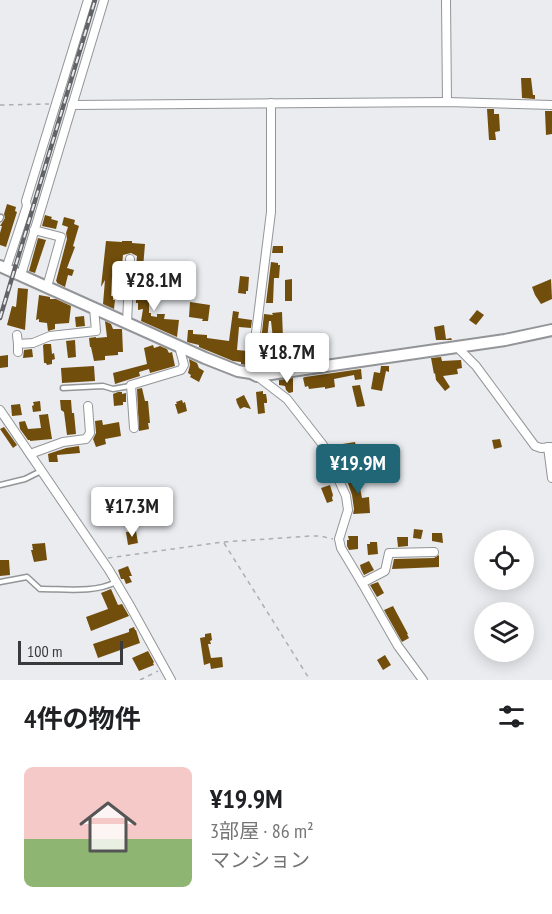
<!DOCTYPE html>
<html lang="ja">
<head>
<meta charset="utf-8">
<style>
  :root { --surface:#fff; --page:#f6f6f6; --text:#202124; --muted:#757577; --accent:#206676 }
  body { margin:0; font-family:"PT Sans Narrow","Noto Sans JP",sans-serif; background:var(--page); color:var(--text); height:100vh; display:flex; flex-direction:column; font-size:22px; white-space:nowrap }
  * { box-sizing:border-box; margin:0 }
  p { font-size:20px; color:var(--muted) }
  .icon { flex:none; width:33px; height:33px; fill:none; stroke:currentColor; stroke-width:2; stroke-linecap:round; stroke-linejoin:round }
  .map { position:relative; height:680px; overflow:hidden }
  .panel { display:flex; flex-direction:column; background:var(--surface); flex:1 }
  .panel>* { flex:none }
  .buttons { position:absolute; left:474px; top:530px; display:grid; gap:12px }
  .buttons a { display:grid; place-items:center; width:60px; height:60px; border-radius:50%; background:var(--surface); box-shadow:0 3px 15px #0003; font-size:30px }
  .scale { position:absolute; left:18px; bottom:15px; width:105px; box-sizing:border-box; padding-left:6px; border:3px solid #393a3c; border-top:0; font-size:16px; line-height:21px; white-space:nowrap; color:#393a3c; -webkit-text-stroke:4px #eaecf0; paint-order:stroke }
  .price { position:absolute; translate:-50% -51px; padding:0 14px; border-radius:6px; background:#fff; color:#222; font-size:20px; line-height:39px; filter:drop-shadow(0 2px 3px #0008) }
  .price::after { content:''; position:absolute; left:50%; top:36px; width:18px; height:14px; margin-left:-9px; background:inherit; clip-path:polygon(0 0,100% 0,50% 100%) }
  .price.on { background:var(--accent); color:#fff }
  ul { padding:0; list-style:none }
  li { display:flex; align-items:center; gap:18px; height:150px; padding:0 24px }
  li span { display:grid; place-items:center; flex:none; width:168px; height:120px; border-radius:9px; color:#555 }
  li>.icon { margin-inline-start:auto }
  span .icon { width:72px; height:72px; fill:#fffc; stroke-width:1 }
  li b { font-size:26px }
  h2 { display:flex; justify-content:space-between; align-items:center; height:72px; padding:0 24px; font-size:26px }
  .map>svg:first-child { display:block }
</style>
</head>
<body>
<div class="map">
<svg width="552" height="680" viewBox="0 0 552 680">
  <rect width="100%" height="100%" fill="#eaecf0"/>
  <g fill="#724e0d">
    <path d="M521 78H531L533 95H535V99L522 98Z"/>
    <path d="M487 109H494V114H499L500 131 495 132 496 140H489Z"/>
    <path d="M545 111H552V134L546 135Z"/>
    <path d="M7 204 16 207 15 211 17 212 6 247 0 245V233L2 226H0L5 218 4 214Z"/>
    <path d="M45 215 52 217 51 219 58 221 56 229 42 226Z"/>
    <path d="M64 217 75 220 74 224 79 226 73 246 75 247 67 268 74 270 72 276 68 275 65 287 57 283V282L56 281 67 239 66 233 68 227 62 225Z"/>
    <path d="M38 238 46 240 35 273 29 271Z"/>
    <path d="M106 241 122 242V241H132V243L145 244 142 280H136L135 278 137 256 131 253 123 255 121 278 112 277 111 296H113V300H115L114 309 103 304 105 280 101 287Z"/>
    <path d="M273 246H283V253H272Z"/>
    <path d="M271 262 278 263V265H280L279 278H274L273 303H266Z"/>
    <path d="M240 276 249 277 248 291H246V294L238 293Z"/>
    <path d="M292 279V301H285V280Z"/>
    <path d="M551 279 552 299 541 304 535 295 532 287Z"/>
    <path d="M139 281H150L151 294H149V313H151V316L157 317V314H165L164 319 179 320 177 337 141 321 143 309 138 310V303H136V294H139Z"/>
    <path d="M161 283 169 284 168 296 160 295Z"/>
    <path d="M18 288 28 289 25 330 7 325 12 306 16 307Z"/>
    <path d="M39 295 50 297V299H56L71 306 69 323 55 324V329L48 331 47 323 39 322V319L36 320Z"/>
    <path d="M190 302 210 305 208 321H202L203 319 189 317Z"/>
    <path d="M477 310 484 315 476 325 469 320Z"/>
    <path d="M233 311 239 312 238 318 252 320 251 328 239 327 237 350 248 351 246 365 241 364V362L233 361 199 347V345L187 342 188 330H193V334L207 335V338L229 341Z"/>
    <path d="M282 312 283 339H273L271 321H269L264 367 258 368 264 314 273 315 272 313Z"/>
    <path d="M84 316 85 326 76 327 75 317Z"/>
    <path d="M105 321 111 324 113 329H122L123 352H118V355L105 356V360L94 361 91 347H90L89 338 96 337V338L107 337Z"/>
    <path d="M444 325 446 339 451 338 452 340H436L434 327Z"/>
    <path d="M75 340 76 357 68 358 66 341Z"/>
    <path d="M45 344H51L52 354 54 353 55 359 52 360V364L47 365 46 363H44L43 345Z"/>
    <path d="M153 345 154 348 160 346 167 349 169 353 172 352 175 366 150 373 149 369 139 372 140 376 115 384 113 373 147 364 144 348Z"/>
    <path d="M304 346 309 347 315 360 300 362 298 352H304Z"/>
    <path d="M32 349 33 357 23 358 24 350Z"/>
    <path d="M8 355V367L0 368V356Z"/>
    <path d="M290 356 291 364 277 366 276 357Z"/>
    <path d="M441 357 442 361 461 360 462 368 457 369 458 374 443 376 450 387 445 391 436 380 435 373 434 374 431 358Z"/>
    <path d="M189 359 197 363 199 368 204 371 199 382 190 377 191 375 188 373 190 365Z"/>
    <path d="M94 366 95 381 62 383 61 368Z"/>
    <path d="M381 366H389V372L386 371 382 391 371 389 374 372 380 373Z"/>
    <path d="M361 369 362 379 355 380 354 375 334 379 335 387 325 389V387L309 389 308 386 305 387 303 378 305 377Z"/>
    <path d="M293 378V392L289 393 286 390 285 386 279 385V380Z"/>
    <path d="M360 385 365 406 357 407 352 386Z"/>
    <path d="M142 388 145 401H148L150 423H148L149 429 139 431 137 389Z"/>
    <path d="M263 391V394H266L267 400V403H264L265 413 258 414 256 392Z"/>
    <path d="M118 392H122V394L126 393V402H123V405L114 406 113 394Z"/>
    <path d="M244 395 251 409 244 407 240 409 237 403 236 399Z"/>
    <path d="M60 400H71L72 413H74L76 434 67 435 64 412 61 410Z"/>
    <path d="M182 400 183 403 185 402 187 411 178 414 175 404H177L176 402Z"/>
    <path d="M40 401 41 411 33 412 32 406 34 405 33 402Z"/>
    <path d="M20 404 22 415 12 416 11 405Z"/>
    <path d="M48 414 52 439 30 441V440H28L20 429 19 422 25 421 28 429 41 428 39 415Z"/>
    <path d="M102 420 103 425 119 422 121 436 105 439 106 444 96 447 93 439 96 433 95 421Z"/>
    <path d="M4 427 17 445 13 448 0 429Z"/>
    <path d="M500 439 502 447 494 449 492 440Z"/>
    <path d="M355 442 357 451 369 449 370 461 360 463V461L339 465 336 453 334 454 330 446Z"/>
    <path d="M79 446 80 453 57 455 58 462H49L48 454 66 448Z"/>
    <path d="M357 473 362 498 369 497 370 513 353 514 354 509 352 495 345 475Z"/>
    <path d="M330 485 333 495 332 498 333 501 327 503 321 488Z"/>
    <path d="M414 529 423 530 421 539 413 538Z"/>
    <path d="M136 531 138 543 128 545 126 532Z"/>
    <path d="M432 533H442L443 543 432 541Z"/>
    <path d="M348 536H358V549L349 550 347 546V540H349Z"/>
    <path d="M397 537H408V546L398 547Z"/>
    <path d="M370 542H377L378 554 368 555 367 544H370Z"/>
    <path d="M45 543 47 560 34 562 31 550H33L32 544Z"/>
    <path d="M439 555V567L392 569 394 559 434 558Z"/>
    <path d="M0 560H9L10 575 0 576Z"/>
    <path d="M369 561 374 570 364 575 361 569 360 565Z"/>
    <path d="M128 566 132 576H129L132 582 126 584 124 579H121L118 570Z"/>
    <path d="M378 582 384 593 377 597 370 585Z"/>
    <path d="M111 589 118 605 122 604 129 616 91 631 86 617 108 609 101 593Z"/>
    <path d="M393 606 408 634H407L409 638 402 642 384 610Z"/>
    <path d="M134 627 135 630H136L140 643 98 658 93 644 129 632V629Z"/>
    <path d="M211 633 212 640 210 641 211 644H208L211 658 222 657 223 667 211 669 210 663 204 665 200 638 205 637V634Z"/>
    <path d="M148 651 154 662 153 663 154 665 139 671 132 658Z"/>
    <path d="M385 655 391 665 383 670 377 660Z"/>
  </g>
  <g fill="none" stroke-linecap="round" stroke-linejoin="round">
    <g stroke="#939598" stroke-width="7">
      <g id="lane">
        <path d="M0 219 1 217"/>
        <path d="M63 388 103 386 113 389 130 386"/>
        <path d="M0 485 25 479 41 471"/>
        <path d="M0 582 27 577 40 589H42C65 589 95 593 116 582"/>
      </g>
    </g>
    <g stroke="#939598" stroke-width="10">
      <g id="street">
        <path d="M446 0 447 102"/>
        <path d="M72 105 447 102 552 105"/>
        <path d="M34 230 61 237 47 287"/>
        <path d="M6 269 27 206 26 201 88 0"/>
        <path d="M21 275 104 0"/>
        <path d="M127 323 130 259"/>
        <path d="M17 335 18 344"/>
        <path d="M457 347 476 366 535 446 541 448 552 447"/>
        <path d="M18 352V344L33 343 50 336 96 331 94 308"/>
        <path d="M251 373 271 212V103"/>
        <path d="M257 376 287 399 323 445 346 496 348 510 339 539 341 548 362 583 398 646 423 680"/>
        <path d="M0 410 109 570 129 604 171 680"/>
        <path d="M134 428 131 385 181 370 184 365 179 346"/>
        <path d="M548 447 552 478"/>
        <path d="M30 454 63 442 86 439 90 433 88 406"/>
        <path d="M362 583 385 571 389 553 434 552"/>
      </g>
    </g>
    <g stroke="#939598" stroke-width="14">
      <path id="secondary" d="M0 266 205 358 238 371 251 373 257 376 505 340 552 330"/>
    </g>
    <g stroke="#acaeb1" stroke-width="1.5" stroke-dasharray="4.5 4.5" stroke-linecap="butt">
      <path d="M0 105 49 104"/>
      <path d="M224 543 310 680"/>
      <path d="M108 558 223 542 311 536H320L333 539"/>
      <path d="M140 680 158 671"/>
    </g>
    <use href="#lane" stroke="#fff" stroke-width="4"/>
    <use href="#street" stroke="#fff" stroke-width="8"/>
    <use href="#secondary" stroke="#fff" stroke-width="10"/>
    <g stroke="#626366" stroke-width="4.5">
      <path id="rail" d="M0 318 95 0"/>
    </g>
    <use href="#rail" stroke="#eaecf0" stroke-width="2" stroke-dasharray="7" stroke-linecap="butt"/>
  </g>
</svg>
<div class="buttons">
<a><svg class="icon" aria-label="locate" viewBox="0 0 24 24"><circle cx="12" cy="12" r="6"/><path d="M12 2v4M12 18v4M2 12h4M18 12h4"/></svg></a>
<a><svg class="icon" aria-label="layers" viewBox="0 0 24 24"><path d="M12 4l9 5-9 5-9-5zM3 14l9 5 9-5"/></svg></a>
</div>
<div class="scale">100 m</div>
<b class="price" style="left:154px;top:312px">¥28.1M</b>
<b class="price" style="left:287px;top:384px">¥18.7M</b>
<b class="price on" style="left:358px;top:495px">¥19.9M</b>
<b class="price" style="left:132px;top:538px">¥17.3M</b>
</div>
<section class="panel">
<h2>4件の物件<svg class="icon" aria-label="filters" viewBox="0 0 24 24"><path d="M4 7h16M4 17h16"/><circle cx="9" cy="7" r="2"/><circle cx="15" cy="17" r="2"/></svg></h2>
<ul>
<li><span style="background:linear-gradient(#f6c9c9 60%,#8fb573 0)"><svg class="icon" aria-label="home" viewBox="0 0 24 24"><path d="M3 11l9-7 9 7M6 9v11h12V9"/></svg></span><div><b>¥19.9M</b><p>3部屋 · 86 m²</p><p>マンション</p></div></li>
</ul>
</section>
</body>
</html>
